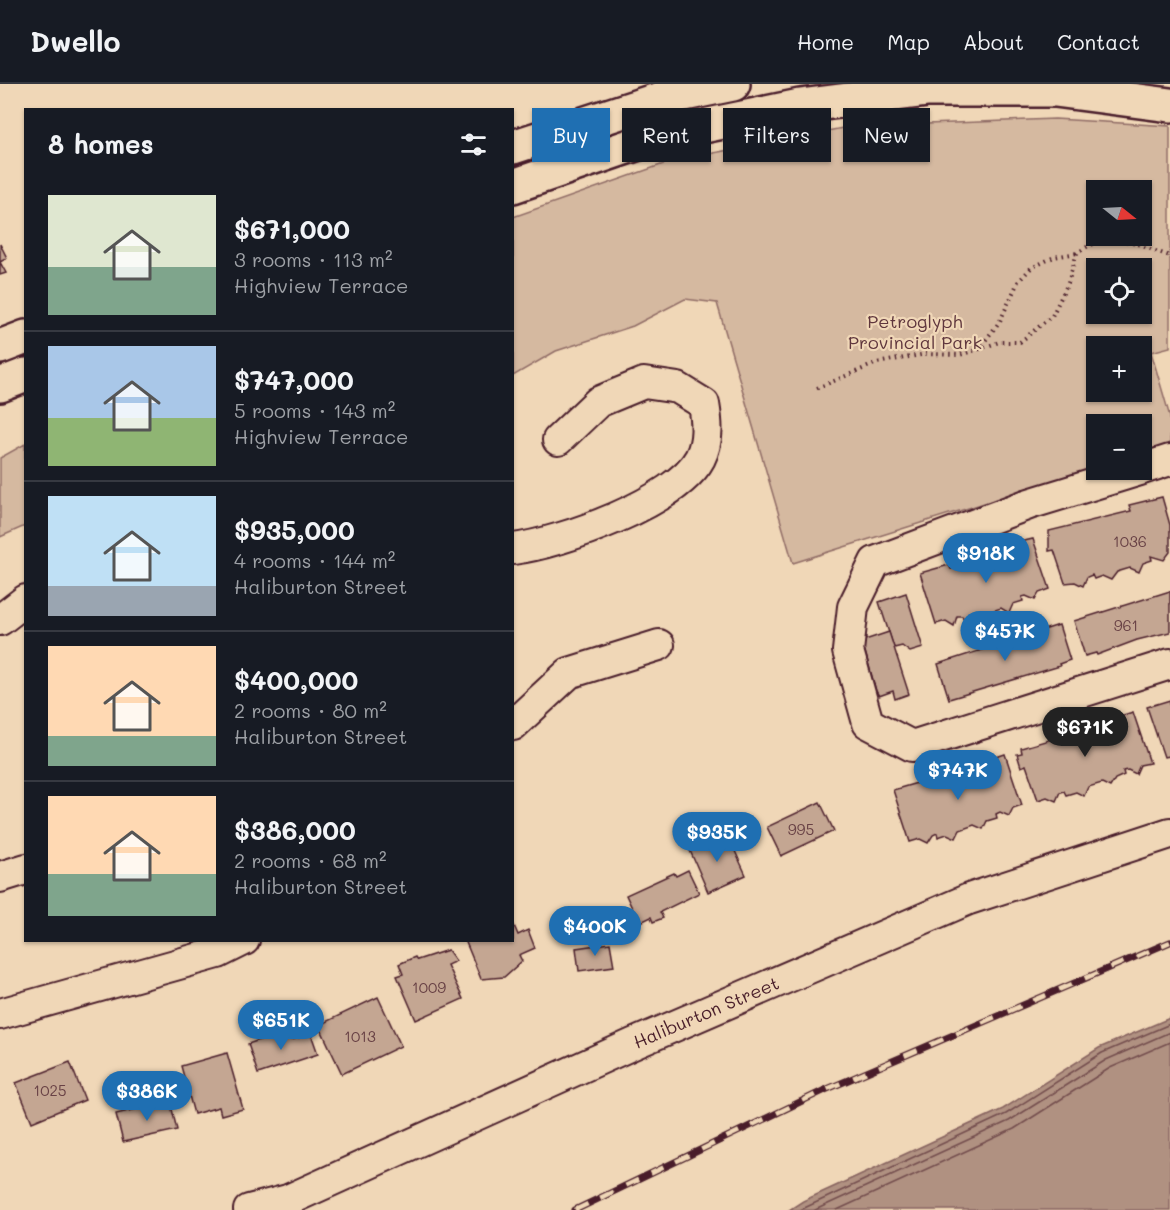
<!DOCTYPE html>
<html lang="en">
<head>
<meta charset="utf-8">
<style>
  :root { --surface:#171b24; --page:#242831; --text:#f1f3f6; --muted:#9ea1a6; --line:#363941; --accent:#1f6fb2 }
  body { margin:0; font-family:Mali,sans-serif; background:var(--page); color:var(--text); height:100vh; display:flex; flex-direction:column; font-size:22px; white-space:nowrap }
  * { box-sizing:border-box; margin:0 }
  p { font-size:20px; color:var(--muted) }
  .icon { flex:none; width:33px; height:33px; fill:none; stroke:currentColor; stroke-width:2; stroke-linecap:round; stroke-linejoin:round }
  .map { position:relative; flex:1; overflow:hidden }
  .sheet { position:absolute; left:24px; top:24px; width:490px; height:834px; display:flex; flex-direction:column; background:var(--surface); border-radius:0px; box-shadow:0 2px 4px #0004 }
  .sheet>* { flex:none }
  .banner { position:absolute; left:532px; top:24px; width:548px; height:54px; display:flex; gap:12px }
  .needle { width:39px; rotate:108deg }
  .tools { position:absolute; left:1086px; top:96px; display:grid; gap:12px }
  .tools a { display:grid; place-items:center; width:66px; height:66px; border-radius:0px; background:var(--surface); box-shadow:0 2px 4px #0004; font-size:30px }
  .price { position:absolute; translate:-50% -51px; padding:0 14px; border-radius:21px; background:var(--accent); color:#fff; font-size:20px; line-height:39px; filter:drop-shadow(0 2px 3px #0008) }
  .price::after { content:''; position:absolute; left:50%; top:36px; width:18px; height:14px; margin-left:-9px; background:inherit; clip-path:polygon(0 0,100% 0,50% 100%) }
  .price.on { background:#222; color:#fff }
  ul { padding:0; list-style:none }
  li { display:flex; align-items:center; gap:18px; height:150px; padding:0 24px }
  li+li { border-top:2px solid var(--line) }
  li span { display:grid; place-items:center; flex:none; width:168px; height:120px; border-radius:0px; color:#555 }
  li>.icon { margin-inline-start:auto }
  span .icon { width:72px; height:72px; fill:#fffc; stroke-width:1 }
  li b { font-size:26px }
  h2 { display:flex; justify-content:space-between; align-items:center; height:72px; padding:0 24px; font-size:26px }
  .chip { padding:0 21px; border-radius:0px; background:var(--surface); box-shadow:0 2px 4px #0004; font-size:21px; line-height:54px }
  .chip.on { background:var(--accent); color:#fff }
  header { display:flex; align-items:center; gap:36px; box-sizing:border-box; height:84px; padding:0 30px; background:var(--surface); border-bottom:2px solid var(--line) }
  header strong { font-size:28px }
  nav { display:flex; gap:33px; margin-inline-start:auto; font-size:21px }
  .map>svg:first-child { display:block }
</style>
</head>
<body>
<header>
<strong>Dwello</strong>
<nav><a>Home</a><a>Map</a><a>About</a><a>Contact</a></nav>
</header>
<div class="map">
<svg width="1170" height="1126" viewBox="0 0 1170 1126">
  <rect width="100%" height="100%" fill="#f0d7b7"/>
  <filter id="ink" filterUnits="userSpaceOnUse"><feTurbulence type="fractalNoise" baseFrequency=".0167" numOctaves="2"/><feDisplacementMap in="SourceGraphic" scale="12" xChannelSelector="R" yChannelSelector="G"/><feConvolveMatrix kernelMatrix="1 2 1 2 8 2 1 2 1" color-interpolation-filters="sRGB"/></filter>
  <g filter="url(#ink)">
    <g fill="#d5b9a0" stroke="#906c66" stroke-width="1.5" fill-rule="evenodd">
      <path d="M1055 35 1170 42V263L1151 268 1170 333V360L1142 369V340H1096V384L793 479 717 219 685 215 633 242 556 267 513 292V133L672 77 848 43ZM1096 106H1142V152H1096ZM1096 184H1142V230H1096ZM1096 262H1142V308H1096Z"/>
      <path d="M25 360V442L0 453V374Z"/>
    </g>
    <path fill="#b09181" stroke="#87635f" stroke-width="1.5" d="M1170 934V1126H789L803 1117 1003 1025 1099 964Z"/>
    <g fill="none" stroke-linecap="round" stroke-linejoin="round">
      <g stroke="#734d4d" stroke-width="1.5">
        <path d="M800 1126 1006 1030 1102 969 1170 940"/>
        <path d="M815 1126 1009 1037 1106 976 1170 948"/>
        <path d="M837 1126 1014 1045 1110 984 1170 958"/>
      </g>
    </g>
    <g fill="#c4a692" stroke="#4a1f2b" stroke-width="1.5">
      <path d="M0 160 7 174 0 178 6 189 0 191Z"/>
      <path d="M1162 413 1170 441V468L1164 476 1151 472 1152 476 1143 479 1139 488 1130 484 1117 488 1111 496 1102 492 1094 495 1092 491 1087 493 1083 502 1075 498 1065 499 1054 466 1049 467V447L1131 427 1129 421Z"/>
      <path d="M1033 455 1050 505 1039 509 1035 516 1026 512 1022 513 1023 517 1013 520 1009 529 1001 524 986 529 982 537 972 532 964 535 962 532H957L954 542 946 537 936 540 920 489 949 481 951 485 1004 468 1002 462Z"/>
      <path d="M1170 507V548L1137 556 1097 571 1096 569 1085 572 1074 537Z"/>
      <path d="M906 509 923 564 910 568 902 562 894 564 879 518Z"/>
      <path d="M1059 541 1070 576 1059 580 1060 582 949 615 938 580Z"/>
      <path d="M889 548 909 610 895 615 893 607 879 612 876 607 862 557Z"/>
      <path d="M1170 616V672L1164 673 1147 623Z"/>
      <path d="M1133 628 1150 679 1140 681 1136 690 1128 686 1123 687 1124 691 1115 695 1110 703 1102 699 1088 703 1084 712 1076 708 1066 711 1064 707 1060 708 1056 717 1047 713 1038 716 1026 681 1021 683 1017 670 1022 669 1021 664 1052 655 1054 658 1102 642 1101 638Z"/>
      <path d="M1005 670 1022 721 1013 724 1009 732 1000 728 996 730 997 734 987 737 983 745 974 741 960 746 956 754 947 750 938 753 937 749 933 751 928 759 920 755 910 758 893 706 924 697 926 701 974 684 973 681Z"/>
      <path d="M820 718 834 747 781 772 767 743Z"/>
      <path d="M710 752 714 761 729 754 746 791 708 808 688 762Z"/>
      <path d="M688 786 699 809 660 828 663 834 653 838 651 833 639 839 626 811 674 789 676 792Z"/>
      <path d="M513 839 518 851 528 846 535 864 519 871 522 877 504 893 481 895 465 856H513Z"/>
      <path d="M610 859 614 882 579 887 576 864Z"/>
      <path d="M448 866 456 877 447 881 463 915 416 936 397 892 403 890 399 880 415 873 417 876Z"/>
      <path d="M378 913 401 962 342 990 319 941Z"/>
      <path d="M288 946 291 956 311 950 318 970 258 990 248 960Z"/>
      <path d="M227 969 243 1025 221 1031 219 1023 194 1030 181 982Z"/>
      <path d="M70 978 85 1016 32 1038 16 999Z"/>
      <path d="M170 1017 177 1046 123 1058 116 1030Z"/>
    </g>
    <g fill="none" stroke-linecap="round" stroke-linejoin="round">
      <g stroke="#4a1f2b" stroke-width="34">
        <g id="minor">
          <path d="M1142 385 1170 376"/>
          <path d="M1140 386 1029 420 875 478 853 523 848 567 868 639 912 662 1170 580"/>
          <path d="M513 465C561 459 677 418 700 374 709 356 707 338 704 320L678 304 644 299 598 318 558 356"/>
          <path d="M0 536 26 516"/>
          <path d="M513 641 569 589 659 561"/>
          <path d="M0 793 26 785"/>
          <path d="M0 930 218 869 244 856"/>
          <path d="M249 1126 288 1116 633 960 969 815 1170 749"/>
        </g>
      </g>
      <g stroke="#4a1f2b" stroke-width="38">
        <g id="highway">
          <path d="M513 63 660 15 733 0"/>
          <path d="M513 102 665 50 800 22 928 6H1055L1170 21"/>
          <path d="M0 263 26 253"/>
          <path d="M0 301 26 291"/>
        </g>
      </g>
      <g stroke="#4a1f2b" stroke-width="4" stroke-dasharray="1.5 4.5" stroke-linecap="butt">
        <path d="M979 265 999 258H1020L1052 232 1068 199 1077 169C1112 145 1134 160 1170 172"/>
        <path d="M817 304 877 279 926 270 960 271 979 265 1000 237 1018 198 1031 184 1054 173 1077 169"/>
      </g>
      <use href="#minor" stroke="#f0d7b7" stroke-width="30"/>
      <use href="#highway" stroke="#f0d7b7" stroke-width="33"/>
      <g stroke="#4a1f2b" stroke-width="7">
        <path id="rail" d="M575 1126 825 1006 1170 858"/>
      </g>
      <use href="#rail" stroke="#f0d7b7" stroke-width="4.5" stroke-dasharray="14" stroke-linecap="butt"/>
    </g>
  </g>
  <g text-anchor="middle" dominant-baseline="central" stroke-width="4.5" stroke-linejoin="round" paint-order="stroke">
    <g font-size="15" fill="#684145">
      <text x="1130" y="457">1036</text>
      <text x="1126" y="541">961</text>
      <text x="801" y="745">995</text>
      <text x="429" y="903">1009</text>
      <text x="360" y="952">1013</text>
      <text x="50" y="1006">1025</text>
    </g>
    <g font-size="18" fill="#5f363d" stroke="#f0d7b7">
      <text x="915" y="237">Petroglyph<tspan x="915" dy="21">Provincial Park</tspan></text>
    </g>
    <g font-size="18" fill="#4a1f2b" stroke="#f0d7b7">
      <text transform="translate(706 928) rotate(-23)">Haliburton Street</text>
    </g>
  </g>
</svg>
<div class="tools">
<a><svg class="needle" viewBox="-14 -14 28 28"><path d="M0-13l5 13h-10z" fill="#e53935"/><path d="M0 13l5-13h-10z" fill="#9ea1a6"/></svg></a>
<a><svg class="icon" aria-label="locate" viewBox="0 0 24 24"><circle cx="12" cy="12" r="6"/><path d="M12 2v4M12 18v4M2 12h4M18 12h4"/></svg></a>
<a>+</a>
<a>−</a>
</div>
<b class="price" style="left:986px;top:500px">$918K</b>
<b class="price" style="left:1005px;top:578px">$457K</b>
<b class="price on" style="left:1085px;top:674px">$671K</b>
<b class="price" style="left:958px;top:717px">$747K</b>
<b class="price" style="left:717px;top:779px">$935K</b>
<b class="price" style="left:595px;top:873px">$400K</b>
<b class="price" style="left:281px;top:967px">$651K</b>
<b class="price" style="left:147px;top:1038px">$386K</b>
<div class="banner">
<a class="chip on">Buy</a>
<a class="chip">Rent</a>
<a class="chip">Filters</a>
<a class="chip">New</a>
</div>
<section class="sheet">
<h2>8 homes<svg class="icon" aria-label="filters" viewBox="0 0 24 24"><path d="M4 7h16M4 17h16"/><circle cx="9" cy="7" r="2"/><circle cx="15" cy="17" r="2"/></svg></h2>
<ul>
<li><span style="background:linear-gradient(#dfe7d0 60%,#7fa58c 0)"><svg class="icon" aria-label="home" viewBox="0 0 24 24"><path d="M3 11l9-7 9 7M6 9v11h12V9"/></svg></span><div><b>$671,000</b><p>3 rooms · 113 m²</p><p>Highview Terrace</p></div></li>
<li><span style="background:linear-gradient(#a9c7e8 60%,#8fb573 0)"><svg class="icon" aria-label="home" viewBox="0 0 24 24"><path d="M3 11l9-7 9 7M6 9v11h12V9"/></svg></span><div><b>$747,000</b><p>5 rooms · 143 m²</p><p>Highview Terrace</p></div></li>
<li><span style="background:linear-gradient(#bfe0f5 75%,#9aa5b1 0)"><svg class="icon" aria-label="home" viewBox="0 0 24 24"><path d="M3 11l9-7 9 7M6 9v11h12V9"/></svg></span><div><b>$935,000</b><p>4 rooms · 144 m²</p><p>Haliburton Street</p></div></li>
<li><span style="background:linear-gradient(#ffd9b3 75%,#7fa58c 0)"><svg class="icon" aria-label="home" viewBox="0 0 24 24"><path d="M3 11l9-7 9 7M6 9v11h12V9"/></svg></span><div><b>$400,000</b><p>2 rooms · 80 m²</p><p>Haliburton Street</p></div></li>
<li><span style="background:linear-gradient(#ffd9b3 65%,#7fa58c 0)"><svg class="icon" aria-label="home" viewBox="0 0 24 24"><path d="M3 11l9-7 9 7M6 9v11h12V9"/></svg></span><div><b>$386,000</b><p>2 rooms · 68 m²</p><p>Haliburton Street</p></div></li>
</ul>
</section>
</div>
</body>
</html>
